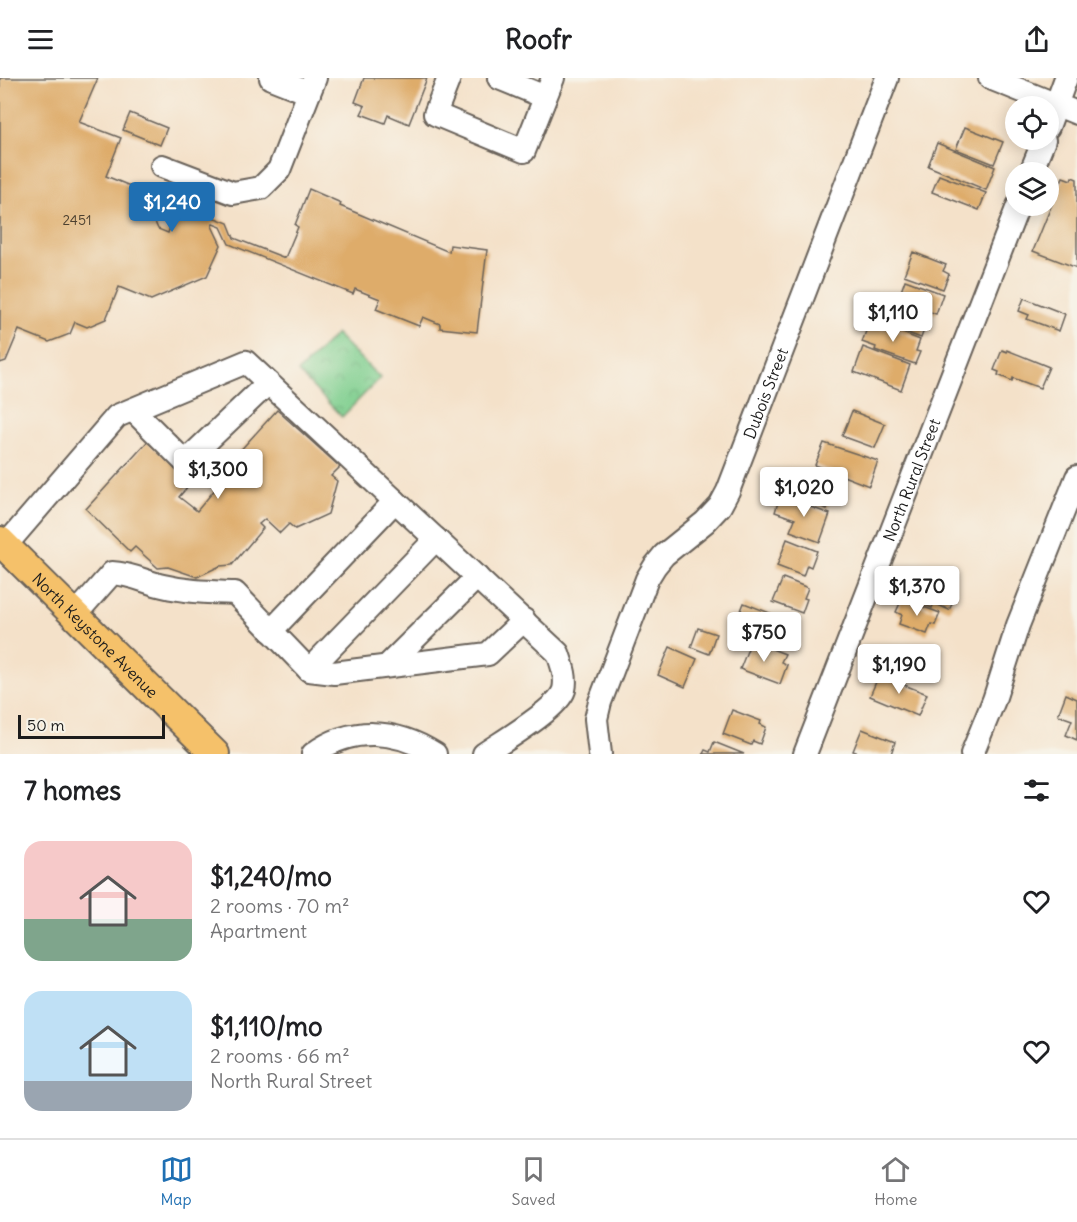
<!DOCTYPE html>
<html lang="en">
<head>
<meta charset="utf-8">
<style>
  :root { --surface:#fff; --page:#f6f6f6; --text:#202124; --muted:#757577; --line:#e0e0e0; --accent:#1f6fb2 }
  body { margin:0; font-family:Delius,sans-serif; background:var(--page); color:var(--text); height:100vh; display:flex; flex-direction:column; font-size:22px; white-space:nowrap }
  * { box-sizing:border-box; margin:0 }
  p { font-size:20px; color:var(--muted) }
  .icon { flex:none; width:33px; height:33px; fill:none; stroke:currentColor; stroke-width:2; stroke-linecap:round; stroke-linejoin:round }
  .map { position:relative; height:676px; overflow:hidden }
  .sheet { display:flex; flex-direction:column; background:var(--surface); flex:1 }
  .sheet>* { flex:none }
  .fabs { position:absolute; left:1005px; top:18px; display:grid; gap:12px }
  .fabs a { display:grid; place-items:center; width:54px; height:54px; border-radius:50%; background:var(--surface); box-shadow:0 3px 15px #0003; font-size:30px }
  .scale { position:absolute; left:18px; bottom:15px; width:147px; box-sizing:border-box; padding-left:6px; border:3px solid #1c1c1c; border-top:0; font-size:16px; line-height:21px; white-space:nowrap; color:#1c1c1c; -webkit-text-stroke:4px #f7f3e8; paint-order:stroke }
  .price { position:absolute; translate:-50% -51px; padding:0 14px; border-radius:6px; background:#fff; color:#222; font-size:20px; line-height:39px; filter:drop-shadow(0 2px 3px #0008) }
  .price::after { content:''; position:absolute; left:50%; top:36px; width:18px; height:14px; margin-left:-9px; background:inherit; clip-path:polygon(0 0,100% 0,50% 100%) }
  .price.selected { background:var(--accent); color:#fff }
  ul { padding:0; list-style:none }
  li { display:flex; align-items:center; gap:18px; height:150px; padding:0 24px }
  li span { display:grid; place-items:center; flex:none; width:168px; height:120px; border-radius:18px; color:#555 }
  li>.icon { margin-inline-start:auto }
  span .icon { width:72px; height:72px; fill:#fffc; stroke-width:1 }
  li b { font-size:26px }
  h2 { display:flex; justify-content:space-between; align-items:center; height:72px; padding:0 24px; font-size:26px }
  header { display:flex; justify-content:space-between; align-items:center; height:78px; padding:0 24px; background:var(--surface); font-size:27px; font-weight:700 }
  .dock { display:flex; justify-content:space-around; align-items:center; height:84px; border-top:2px solid var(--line); background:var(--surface); font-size:16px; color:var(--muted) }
  .dock a { display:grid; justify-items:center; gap:3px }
  .dock .selected { color:var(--accent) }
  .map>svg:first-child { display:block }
</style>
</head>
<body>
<header><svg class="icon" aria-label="menu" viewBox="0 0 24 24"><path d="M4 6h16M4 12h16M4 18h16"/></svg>Roofr<svg class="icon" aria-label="share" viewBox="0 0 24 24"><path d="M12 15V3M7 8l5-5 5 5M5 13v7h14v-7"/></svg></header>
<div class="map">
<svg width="1077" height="676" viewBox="0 0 1077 676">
  <defs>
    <pattern id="park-crowns" width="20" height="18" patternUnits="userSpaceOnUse" patternTransform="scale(1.5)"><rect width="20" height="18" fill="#7fcf8f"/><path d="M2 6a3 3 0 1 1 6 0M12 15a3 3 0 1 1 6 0" fill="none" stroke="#6db17b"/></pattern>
  </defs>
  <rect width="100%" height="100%" fill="#f7f3e8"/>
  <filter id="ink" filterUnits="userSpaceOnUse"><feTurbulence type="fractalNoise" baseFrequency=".0167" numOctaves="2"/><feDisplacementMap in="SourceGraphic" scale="12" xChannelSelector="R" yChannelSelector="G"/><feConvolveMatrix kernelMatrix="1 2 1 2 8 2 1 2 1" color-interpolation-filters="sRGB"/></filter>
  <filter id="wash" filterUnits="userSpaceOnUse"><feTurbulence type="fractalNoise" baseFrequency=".008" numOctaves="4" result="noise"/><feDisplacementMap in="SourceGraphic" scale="24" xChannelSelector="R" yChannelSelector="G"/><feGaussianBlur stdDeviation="1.35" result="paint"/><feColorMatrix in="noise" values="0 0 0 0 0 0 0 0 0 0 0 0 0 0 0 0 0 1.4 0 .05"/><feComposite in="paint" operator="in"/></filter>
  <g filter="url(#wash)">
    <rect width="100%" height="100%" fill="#f4e1c9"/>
    <path fill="url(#park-crowns)" stroke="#4e7656" stroke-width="1.5" d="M336 256 380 300 342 339 298 294Z"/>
    <g id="blocks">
      <g fill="#deac6a">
        <path d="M0 0H98L79 44 121 60 106 98 147 115 145 121 158 151 168 155 174 139 195 132 228 145 234 160 285 180 298 149 295 147 309 111 341 125 340 128 449 174 450 167 487 172 477 254 440 250V246L423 239 419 248 376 231 380 221 355 211 353 216 229 166 221 149 213 146 212 148 221 167 207 198 151 222 119 209 106 241 87 249 75 244 70 256 49 264 19 252 6 283 0 285Z"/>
        <path d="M364 0H427L409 46 388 37 385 45 361 36 365 28 355 24Z"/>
        <path d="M130 35 167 50 160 67 123 52Z"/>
        <path d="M965 49 1003 64 994 86 956 71Z"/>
        <path d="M937 65 995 89 986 112 928 88Z"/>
        <path d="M939 97 986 115 979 132 932 114Z"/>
        <path d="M1063 99 1071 102 1072 99 1077 101V190L1033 173Z"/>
        <path d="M913 174 946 187 943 193 949 196 943 211 904 197Z"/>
        <path d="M905 202 943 216 936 236 898 222Z"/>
        <path d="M876 218 929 238 921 260 868 240Z"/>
        <path d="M1024 220 1065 236 1059 253 1027 241 1029 237 1019 233Z"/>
        <path d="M869 245 884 251 885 248 920 262 916 273 920 274 915 286 875 272 876 269 862 264Z"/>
        <path d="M863 269 910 287 901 312 854 294Z"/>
        <path d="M1002 272 1007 274V272L1049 289 1040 310 1013 300 1012 303 998 297 999 294 994 292Z"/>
        <path d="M277 332 340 389 331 398 337 403 328 436 295 451 289 446 280 455 265 441 259 446 263 450 232 487 220 488 197 499 168 489 158 490 135 469 130 474 86 431 147 364 193 402 179 419 197 433 222 403 217 398Z"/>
        <path d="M852 333 885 346 875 370 842 358Z"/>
        <path d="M824 365 878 383 869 408 815 387Z"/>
        <path d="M813 396 841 407 836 423 830 421 827 431 788 417 792 405 807 411Z"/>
        <path d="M780 418 830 436 820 464 790 453 795 441 775 434Z"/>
        <path d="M787 461 817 473 811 489 807 487 803 498 777 488Z"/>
        <path d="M911 495 917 498 918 495 953 511 948 521 953 524 949 532 934 525 932 530 916 523 917 519 903 512Z"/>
        <path d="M783 500 808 510 804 520 807 521 802 535 773 524Z"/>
        <path d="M902 521 940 535 935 547 931 546 927 556 899 546 902 537 896 534Z"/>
        <path d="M744 525 790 543 782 563 736 545Z"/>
        <path d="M698 550 716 556 709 576 691 569Z"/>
        <path d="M751 563 785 576 781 584 787 587 780 606 740 591Z"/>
        <path d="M670 569 697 581 685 609 658 597Z"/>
        <path d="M879 597 927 616 918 638 870 618Z"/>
        <path d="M1066 616 1077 621V662L1066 657 1072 642 1058 637Z"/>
        <path d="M732 632 761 643 760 646 766 649 760 666 753 663 751 667 723 656Z"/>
        <path d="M862 651 895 664 891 676H861L853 673Z"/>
        <path d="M714 664 744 676H703L705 672 710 674Z"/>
      </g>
    </g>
  </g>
  <g filter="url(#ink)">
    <use href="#blocks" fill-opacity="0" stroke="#686159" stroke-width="1.5"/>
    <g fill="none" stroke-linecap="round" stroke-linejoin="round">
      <g stroke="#686159" stroke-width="26">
        <g id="minor">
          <path d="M271 0 309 15 315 0"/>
          <path d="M449 0 435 36 524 73 553 0"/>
          <path d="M499 0 545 19"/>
          <path d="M990 0 1077 35"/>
          <path d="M1048 49 1066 0"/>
          <path d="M162 88 233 115 261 110 279 92 309 15"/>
          <path d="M1031 94 1044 62"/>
          <path d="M133 332 185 384 268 305"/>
          <path d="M5 468 117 338 246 284 558 575C562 587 567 599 564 612 558 631 503 663 484 676"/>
          <path d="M75 537 112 495C132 496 145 504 163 508 188 514 211 514 235 515L309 592 334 595 488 576 524 542"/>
          <path d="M271 553 395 423"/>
          <path d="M387 588 477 499"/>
          <path d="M309 592 436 461"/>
          <path d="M313 676C351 648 396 651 435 676"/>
          <path id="s1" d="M600 676 596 641 600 624 647 501 655 488 664 477 705 444 720 428 728 413 887 0"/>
          <path id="s2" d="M805 676 1018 128"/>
          <path d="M972 676 994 622 1018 547 1077 399"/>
        </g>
      </g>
      <g stroke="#686159" stroke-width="32">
        <g id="major">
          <path id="s3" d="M0 463 215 676"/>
        </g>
      </g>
      <use href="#minor" stroke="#fff" stroke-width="22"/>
      <use href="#major" stroke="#f5c16b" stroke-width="28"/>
    </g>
  </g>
  <g text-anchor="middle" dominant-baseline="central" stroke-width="6" stroke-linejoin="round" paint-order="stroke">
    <g font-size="14" fill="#4c4030">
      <text x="77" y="142">2451</text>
    </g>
    <g font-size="16" fill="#1c1c1c" stroke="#f7f3e8">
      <text stroke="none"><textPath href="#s1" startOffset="410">Dubois Street</textPath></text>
      <text stroke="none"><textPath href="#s2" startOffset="294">North Rural Street</textPath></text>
      <text stroke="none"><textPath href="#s3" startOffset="134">North Keystone Avenue</textPath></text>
    </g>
  </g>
</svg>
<div class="fabs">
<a><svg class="icon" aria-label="locate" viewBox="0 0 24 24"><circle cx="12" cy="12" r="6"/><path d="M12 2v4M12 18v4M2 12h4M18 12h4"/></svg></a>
<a><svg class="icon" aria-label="layers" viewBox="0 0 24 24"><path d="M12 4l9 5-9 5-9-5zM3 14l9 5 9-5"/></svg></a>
</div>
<div class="scale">50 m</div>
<b class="price selected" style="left:172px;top:155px">$1,240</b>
<b class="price" style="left:893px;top:265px">$1,110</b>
<b class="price" style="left:218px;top:422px">$1,300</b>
<b class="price" style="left:804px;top:440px">$1,020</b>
<b class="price" style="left:917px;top:539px">$1,370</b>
<b class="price" style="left:764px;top:585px">$750</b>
<b class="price" style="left:899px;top:617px">$1,190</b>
</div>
<section class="sheet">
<h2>7 homes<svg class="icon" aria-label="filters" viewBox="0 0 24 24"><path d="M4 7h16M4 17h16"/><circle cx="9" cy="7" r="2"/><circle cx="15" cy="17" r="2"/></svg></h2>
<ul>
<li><span style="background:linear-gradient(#f6c9c9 65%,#7fa58c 0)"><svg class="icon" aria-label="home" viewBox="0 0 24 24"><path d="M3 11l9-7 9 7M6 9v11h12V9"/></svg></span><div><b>$1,240/mo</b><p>2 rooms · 70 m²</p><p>Apartment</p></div><svg class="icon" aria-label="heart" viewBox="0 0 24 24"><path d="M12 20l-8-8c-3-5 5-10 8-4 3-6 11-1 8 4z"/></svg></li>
<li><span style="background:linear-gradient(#bfe0f5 75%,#9aa5b1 0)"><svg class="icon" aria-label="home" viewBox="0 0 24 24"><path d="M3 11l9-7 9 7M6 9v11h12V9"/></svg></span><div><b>$1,110/mo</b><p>2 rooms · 66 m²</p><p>North Rural Street</p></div><svg class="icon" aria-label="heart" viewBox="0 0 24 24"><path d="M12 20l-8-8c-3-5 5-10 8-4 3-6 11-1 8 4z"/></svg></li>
</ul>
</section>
<nav class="dock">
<a class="selected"><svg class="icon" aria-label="map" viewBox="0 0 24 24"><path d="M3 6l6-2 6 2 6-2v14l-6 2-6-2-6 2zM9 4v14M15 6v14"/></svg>Map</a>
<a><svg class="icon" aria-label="saved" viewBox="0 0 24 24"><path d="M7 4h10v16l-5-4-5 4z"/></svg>Saved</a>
<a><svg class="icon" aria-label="home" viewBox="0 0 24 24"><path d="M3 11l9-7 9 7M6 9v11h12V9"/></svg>Home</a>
</nav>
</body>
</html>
